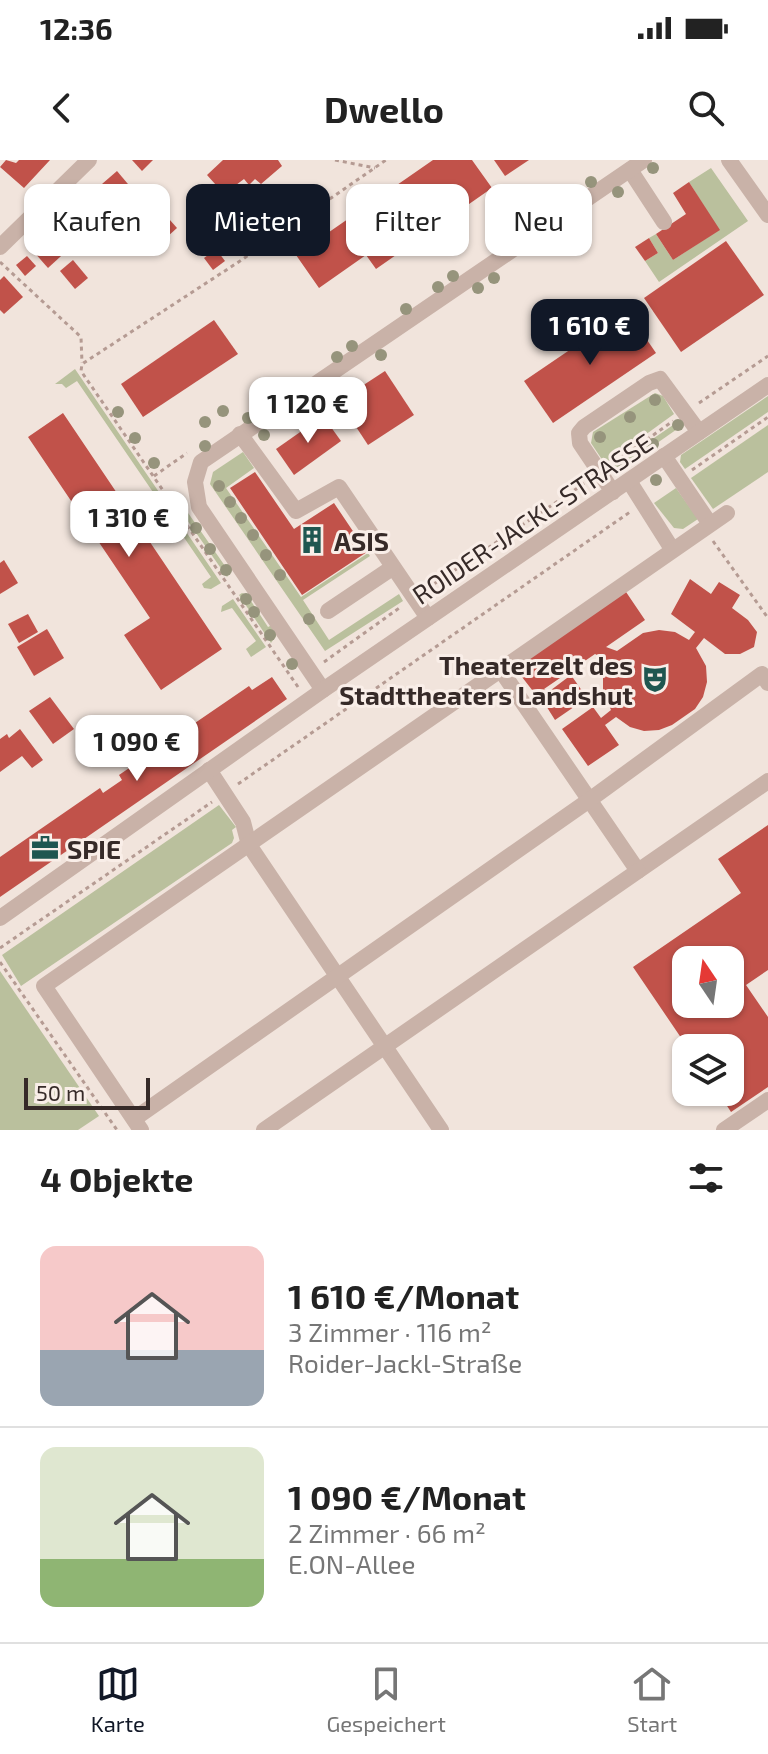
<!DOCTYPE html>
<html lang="de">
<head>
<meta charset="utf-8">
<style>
  :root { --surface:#fff; --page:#f2f2f2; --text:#222; --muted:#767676; --line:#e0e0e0; --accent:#111827 }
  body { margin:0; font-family:"Exo 2",sans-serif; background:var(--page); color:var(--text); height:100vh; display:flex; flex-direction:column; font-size:30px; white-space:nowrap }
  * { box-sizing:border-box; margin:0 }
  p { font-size:26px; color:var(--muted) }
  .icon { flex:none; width:44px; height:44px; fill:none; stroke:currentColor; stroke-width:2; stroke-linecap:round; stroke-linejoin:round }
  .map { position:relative; height:970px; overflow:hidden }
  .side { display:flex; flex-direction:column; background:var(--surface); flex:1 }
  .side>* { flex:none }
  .hud { position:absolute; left:24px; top:24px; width:720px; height:72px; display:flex; gap:16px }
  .needle { width:52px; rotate:347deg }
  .tools { position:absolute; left:672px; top:786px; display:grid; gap:16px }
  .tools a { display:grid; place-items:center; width:72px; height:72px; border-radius:16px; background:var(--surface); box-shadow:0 2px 6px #0004; font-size:40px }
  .scale { position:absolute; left:24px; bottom:20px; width:126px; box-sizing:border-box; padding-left:8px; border:4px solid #362a28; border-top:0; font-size:22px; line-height:28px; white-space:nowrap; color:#362a28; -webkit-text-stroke:6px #f9eee8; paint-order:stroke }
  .price { position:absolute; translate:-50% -68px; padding:0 18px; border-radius:16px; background:#fff; color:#222; font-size:26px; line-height:52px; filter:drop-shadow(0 2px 4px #0008) }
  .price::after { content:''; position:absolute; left:50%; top:48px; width:24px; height:18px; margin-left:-12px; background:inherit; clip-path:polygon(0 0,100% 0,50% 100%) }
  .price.current { background:var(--accent); color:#fff }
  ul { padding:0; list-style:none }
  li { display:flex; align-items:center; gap:24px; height:200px; padding:0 40px }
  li+li { border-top:2px solid var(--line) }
  li span { display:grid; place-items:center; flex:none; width:224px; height:160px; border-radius:16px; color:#555 }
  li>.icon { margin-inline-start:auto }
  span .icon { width:96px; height:96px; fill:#fffc; stroke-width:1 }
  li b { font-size:34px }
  h2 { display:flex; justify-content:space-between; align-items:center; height:96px; padding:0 40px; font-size:34px }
  .tag { padding:0 28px; border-radius:16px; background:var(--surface); box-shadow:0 2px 6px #0004; font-size:28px; line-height:72px }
  .tag.current { background:var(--accent); color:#fff }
  .status { display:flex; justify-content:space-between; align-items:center; height:56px; padding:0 40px; background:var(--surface); direction:ltr }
  .status svg { height:22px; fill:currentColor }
  header { display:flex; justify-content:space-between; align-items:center; height:104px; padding:0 40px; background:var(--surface); font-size:36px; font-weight:700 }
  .menu { display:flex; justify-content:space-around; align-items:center; height:112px; border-top:2px solid var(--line); background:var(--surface); font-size:22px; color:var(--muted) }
  .menu a { display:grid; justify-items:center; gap:4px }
  .menu .current { color:var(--accent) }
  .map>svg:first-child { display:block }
</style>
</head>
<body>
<div class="status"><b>12:36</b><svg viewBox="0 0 49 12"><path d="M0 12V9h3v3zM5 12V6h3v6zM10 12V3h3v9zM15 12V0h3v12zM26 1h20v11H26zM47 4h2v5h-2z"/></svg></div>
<header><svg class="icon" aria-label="back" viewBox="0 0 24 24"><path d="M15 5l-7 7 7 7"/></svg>Dwello<svg class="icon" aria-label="search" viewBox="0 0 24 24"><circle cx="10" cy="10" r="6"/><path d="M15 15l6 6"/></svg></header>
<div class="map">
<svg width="768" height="970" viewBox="0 0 768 970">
  <rect width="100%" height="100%" fill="#f1e4dc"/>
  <g fill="#bac09d">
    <path d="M711 8 748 61 659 122 645 101 658 93 649 78 656 74 673 100 719 70 689 22Z"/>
    <path d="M75 209 221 423 211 429 204 428 202 424 211 417 77 221 66 228 62 224H55Z"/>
    <path d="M655 233 663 236 674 254 605 304 591 283 593 272Z"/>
    <path d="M768 236V252L685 309 680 302 681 295Z"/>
    <path d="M679 261 683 265 617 311 611 312 607 310Z"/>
    <path d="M768 265V312L713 349 691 318Z"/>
    <path d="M243 292 254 308 226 328 301 437 368 393 370 396 303 440 329 480 399 434 403 441 325 491 210 324 213 312Z"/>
    <path d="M676 328 698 359 683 369 674 368 654 343Z"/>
    <path d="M177 337 225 406 230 402 231 411 227 417 173 340Z"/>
    <path d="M242 433 255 437 251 441 268 467 274 464 276 476 271 483 239 435Z"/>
    <path d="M233 439 266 487 251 497 246 489 256 481 232 448 221 452 222 446Z"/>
    <path d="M219 645 236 667 232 670 234 678 232 683 21 826 2 795Z"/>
    <path d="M0 811 99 956 78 970H0Z"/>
  </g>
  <g fill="#c1524a" fill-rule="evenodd">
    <path d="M6 0 16 3 19 0H50L24 28 0 7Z"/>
    <path d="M132 0H153L142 11Z"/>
    <path d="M223 0H278L282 6 261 24 255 19 249 25 244 19 224 34 207 15Z"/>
    <path d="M433 0H472L492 28 376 109 366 95 319 128 296 95Z"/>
    <path d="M494 0H529L505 16Z"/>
    <path d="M117 11 133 30 104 56 87 37Z"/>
    <path d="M689 22 720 70 673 100 656 74 686 54 673 33Z"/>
    <path d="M162 51 177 68 147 95 131 77Z"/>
    <path d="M69 58 84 75 48 108 33 91Z"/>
    <path d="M122 71 130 80 121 89 112 79Z"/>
    <path d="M649 78 658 93 645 101 635 87Z"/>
    <path d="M726 81 764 135 681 192 644 138Z"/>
    <path d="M216 89 225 101 213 110 204 98Z"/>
    <path d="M27 96 36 106 25 116 16 105Z"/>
    <path d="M73 100 88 118 75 129 60 111Z"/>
    <path d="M4 116 23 137 4 154 0 150V120Z"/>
    <path d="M627 151 656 193 553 263 524 221Z"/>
    <path d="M214 160 238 194 143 257 121 224Z"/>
    <path d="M385 211 414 255 368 285 339 241Z"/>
    <path d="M63 253 222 489 161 530 124 475 150 458 28 277Z"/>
    <path d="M323 256 341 281 294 315 276 289Z"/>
    <path d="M255 312 294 369 334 343 367 392 302 435 230 328Z"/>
    <path d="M4 400 18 423 0 434V403Z"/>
    <path d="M690 419 711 434 719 422 740 435 732 448 748 460 757 472 754 487 740 494H725L704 478 696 488 706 506 707 522 703 537 695 549 672 565 659 570 644 571 630 567 616 557 605 565 619 585 588 606 562 569 593 547 601 558 611 550 603 531V515L609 501 595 494 544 529 547 533 571 515 587 538 555 560 538 533 536 535 515 508 624 429 645 460 606 487 617 491 643 473 659 470 675 472 689 480 695 472 671 454Z"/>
    <path d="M28 454 38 472 19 483 8 464Z"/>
    <path d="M47 469 64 498 34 516 17 487Z"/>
    <path d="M272 517 287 539 0 737V697L100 628 103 633 122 620 119 615 249 526 252 530Z"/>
    <path d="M50 537 74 569 53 584 29 551Z"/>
    <path d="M20 569 43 600 32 608 22 596 0 612V579L7 574 9 578Z"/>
    <path d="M768 665V810L746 825 768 857V927L731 952 718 932H730V888H688L633 807 741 733 718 699ZM686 800H730V844H686Z"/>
  </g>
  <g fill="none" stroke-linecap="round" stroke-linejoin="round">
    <g stroke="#b59b93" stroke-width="3" stroke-dasharray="4 4" stroke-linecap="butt">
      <path d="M335 0 375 8"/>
      <path d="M0 102 81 177 82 203"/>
      <path d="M699 243 768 196"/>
      <path d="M614 303 673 261"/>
      <path d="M692 310 768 257"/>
      <path d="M154 316 187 293"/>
      <path d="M713 381 768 458"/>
      <path d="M428 428 588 321"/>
      <path d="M324 502 402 446"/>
      <path d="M298 527 81 211 82 204 240 101 386 0"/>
      <path d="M238 624 630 352"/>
      <path d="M0 788 212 642"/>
      <path d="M0 802 117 970"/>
    </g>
    <g stroke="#c9b2a8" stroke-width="16">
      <path d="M729 0 768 55"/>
      <path d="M630 10 664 62"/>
      <path d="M0 87 89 0"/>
      <path d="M240 274 296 351 339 327 428 458"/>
      <path d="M664 296 710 364"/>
      <path d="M629 321 672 389"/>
      <path d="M613 332 580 283 579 273 584 267 649 223 660 219 699 272"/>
      <path d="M328 451 392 408"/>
      <path d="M500 509 638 711 768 621"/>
      <path d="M323 530 199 347 195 322 201 302 644 0"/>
      <path d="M209 610 243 662 249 685 441 970"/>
      <path d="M0 758 323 530 768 225"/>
      <path d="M134 959 588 641 762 514 768 523"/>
      <path d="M141 970 44 826 727 353"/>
      <path d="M264 970 638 711"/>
      <path d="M724 970 768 940"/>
    </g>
  </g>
  <g fill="#96947c">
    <circle cx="653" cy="8" r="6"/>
    <circle cx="591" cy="22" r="6"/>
    <circle cx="618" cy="32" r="6"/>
    <circle cx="524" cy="69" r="6"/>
    <circle cx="509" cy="79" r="6"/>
    <circle cx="549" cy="79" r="6"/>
    <circle cx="453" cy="116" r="6"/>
    <circle cx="494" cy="118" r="6"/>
    <circle cx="438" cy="127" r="6"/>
    <circle cx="478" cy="128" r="6"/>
    <circle cx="406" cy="149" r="6"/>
    <circle cx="352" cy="186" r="6"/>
    <circle cx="381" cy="195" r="6"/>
    <circle cx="337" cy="197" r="6"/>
    <circle cx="294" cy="227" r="6"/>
    <circle cx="320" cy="236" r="6"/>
    <circle cx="655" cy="240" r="6"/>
    <circle cx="263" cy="248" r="6"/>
    <circle cx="223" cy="251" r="6"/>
    <circle cx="118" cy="252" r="6"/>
    <circle cx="630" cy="257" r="6"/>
    <circle cx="248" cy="258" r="6"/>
    <circle cx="205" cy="262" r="6"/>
    <circle cx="678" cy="265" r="6"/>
    <circle cx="264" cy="275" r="6"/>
    <circle cx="600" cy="277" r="6"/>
    <circle cx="135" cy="278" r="6"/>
    <circle cx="653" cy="284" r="6"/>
    <circle cx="205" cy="286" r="6"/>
    <circle cx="154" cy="303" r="6"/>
    <circle cx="623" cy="304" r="6"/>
    <circle cx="656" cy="320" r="6"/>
    <circle cx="219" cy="326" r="6"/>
    <circle cx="230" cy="342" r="6"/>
    <circle cx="181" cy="346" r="6"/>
    <circle cx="241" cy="358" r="6"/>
    <circle cx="196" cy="368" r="6"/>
    <circle cx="253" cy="375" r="6"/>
    <circle cx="210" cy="389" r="6"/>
    <circle cx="266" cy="395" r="6"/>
    <circle cx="226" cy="410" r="6"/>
    <circle cx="280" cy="415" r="6"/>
    <circle cx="246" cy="439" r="6"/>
    <circle cx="254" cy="452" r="6"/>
    <circle cx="309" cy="459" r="6"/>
    <circle cx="270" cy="475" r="6"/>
    <circle cx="292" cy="504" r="6"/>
  </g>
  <defs>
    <g id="building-bare" transform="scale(2.16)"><path d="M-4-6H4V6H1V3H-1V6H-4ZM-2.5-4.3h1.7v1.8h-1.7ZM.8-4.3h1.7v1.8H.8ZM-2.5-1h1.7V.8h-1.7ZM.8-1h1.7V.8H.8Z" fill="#1f5650" stroke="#f9eee8" stroke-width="2.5" paint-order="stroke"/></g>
    <g id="theatre-bare" transform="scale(2.16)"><path d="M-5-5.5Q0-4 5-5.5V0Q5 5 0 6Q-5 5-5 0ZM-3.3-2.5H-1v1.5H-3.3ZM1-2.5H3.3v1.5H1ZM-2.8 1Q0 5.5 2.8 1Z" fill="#1f5650" stroke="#f9eee8" stroke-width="2.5" paint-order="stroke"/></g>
    <g id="office-bare" transform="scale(2.16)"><path d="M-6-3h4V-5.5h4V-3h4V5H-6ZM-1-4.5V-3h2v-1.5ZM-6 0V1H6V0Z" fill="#1f5650" stroke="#f9eee8" stroke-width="2.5" paint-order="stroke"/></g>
  </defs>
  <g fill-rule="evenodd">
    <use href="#building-bare" x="312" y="380"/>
    <use href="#theatre-bare" x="655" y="519"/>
    <use href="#office-bare" x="45" y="688"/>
  </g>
  <g text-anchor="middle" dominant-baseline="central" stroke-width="6" stroke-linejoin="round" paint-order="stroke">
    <g font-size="26" fill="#362a28" stroke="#f9eee8">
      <text transform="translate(532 358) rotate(-34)">ROIDER-JACKL-STRASSE</text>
    </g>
    <g font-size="26" font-weight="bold" fill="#362a28" stroke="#f9eee8" text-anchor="start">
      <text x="334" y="380">ASIS</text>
      <text x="633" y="504" text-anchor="end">Theaterzelt des<tspan x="633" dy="30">Stadttheaters Landshut</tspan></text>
      <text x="67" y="688">SPIE</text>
    </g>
  </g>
</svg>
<div class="tools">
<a><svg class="needle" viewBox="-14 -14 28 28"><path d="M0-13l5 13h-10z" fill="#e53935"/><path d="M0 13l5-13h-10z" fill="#767676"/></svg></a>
<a><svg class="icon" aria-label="layers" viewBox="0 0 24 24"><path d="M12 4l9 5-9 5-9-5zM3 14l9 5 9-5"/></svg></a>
</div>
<div class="scale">50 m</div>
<b class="price current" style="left:590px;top:207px">1 610 €</b>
<b class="price" style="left:308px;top:285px">1 120 €</b>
<b class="price" style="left:129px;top:399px">1 310 €</b>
<b class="price" style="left:137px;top:623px">1 090 €</b>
<div class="hud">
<a class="tag">Kaufen</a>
<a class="tag current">Mieten</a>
<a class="tag">Filter</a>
<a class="tag">Neu</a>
</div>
</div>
<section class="side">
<h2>4 Objekte<svg class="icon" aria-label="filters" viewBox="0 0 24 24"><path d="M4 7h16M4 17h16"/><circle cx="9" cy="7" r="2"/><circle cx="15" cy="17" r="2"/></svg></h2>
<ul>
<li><span style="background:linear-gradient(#f6c9c9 65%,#9aa5b1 0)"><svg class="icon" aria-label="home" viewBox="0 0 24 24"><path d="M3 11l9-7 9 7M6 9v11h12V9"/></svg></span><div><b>1 610 €/Monat</b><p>3 Zimmer · 116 m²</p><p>Roider-Jackl-Straße</p></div></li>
<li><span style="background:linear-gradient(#dfe7d0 70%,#8fb573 0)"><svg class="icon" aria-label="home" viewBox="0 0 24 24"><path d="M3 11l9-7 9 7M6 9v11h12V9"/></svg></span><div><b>1 090 €/Monat</b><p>2 Zimmer · 66 m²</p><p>E.ON-Allee</p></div></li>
</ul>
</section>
<nav class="menu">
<a class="current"><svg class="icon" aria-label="map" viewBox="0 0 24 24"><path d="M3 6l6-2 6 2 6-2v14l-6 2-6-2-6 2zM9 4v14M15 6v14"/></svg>Karte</a>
<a><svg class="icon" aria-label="saved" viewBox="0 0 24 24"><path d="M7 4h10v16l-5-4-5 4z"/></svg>Gespeichert</a>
<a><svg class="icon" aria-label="home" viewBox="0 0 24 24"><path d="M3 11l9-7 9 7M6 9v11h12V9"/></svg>Start</a>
</nav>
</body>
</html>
